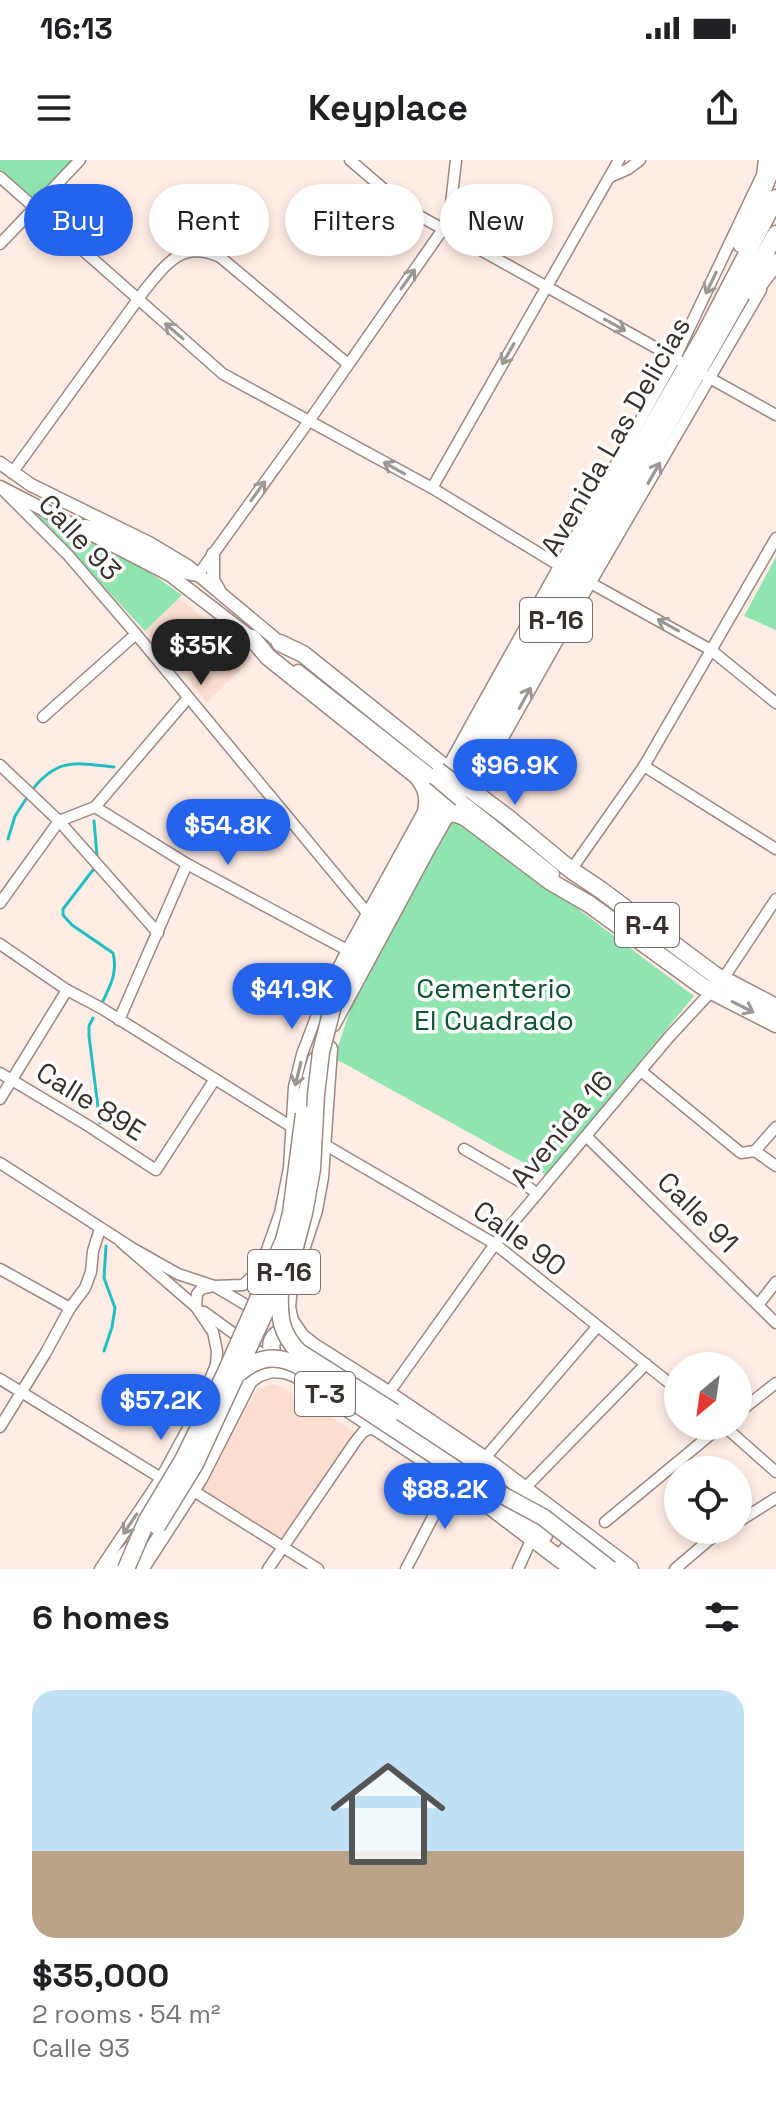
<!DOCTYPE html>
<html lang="en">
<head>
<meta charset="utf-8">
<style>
  :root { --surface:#fff; --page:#f2f2f2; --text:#202124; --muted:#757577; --accent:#2563eb }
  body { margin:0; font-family:"Space Grotesk",sans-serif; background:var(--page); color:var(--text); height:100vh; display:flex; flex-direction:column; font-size:30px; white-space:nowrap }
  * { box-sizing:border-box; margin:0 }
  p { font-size:26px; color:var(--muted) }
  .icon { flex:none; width:44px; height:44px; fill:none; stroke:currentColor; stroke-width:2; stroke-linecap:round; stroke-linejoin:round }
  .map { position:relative; height:1409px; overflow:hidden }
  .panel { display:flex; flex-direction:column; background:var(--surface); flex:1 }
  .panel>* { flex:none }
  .guide { position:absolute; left:24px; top:24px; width:728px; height:72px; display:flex; gap:16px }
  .needle { width:52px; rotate:209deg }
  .controls { position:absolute; left:664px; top:1192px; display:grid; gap:16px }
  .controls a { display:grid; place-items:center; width:88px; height:88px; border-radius:50%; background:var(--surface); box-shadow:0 4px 12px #0003; font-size:40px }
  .price { position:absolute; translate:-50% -68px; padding:0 18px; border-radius:28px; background:var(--accent); color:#fff; font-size:26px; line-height:52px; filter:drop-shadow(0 2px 4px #0008) }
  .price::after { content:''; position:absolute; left:50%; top:48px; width:24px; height:18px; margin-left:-12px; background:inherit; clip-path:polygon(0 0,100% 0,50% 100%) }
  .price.selected { background:#222; color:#fff }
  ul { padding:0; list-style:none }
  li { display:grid; align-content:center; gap:16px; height:424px; padding:0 32px }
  li span { display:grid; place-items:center; height:248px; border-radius:24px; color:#555 }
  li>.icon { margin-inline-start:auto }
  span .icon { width:144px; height:144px; fill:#fffc; stroke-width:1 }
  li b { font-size:34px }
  h2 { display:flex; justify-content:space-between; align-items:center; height:96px; padding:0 32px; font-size:34px }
  .tag { padding:0 28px; border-radius:36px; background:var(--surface); box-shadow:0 4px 12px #0003; font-size:28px; line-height:72px }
  .tag.selected { background:var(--accent); color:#fff }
  .status { display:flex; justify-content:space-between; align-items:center; height:56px; padding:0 40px; background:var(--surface); direction:ltr }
  .status svg { height:22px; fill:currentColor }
  header { display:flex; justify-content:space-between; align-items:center; height:104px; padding:0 32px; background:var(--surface); font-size:36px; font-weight:700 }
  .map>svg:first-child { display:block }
</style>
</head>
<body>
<div class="status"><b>16:13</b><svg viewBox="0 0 49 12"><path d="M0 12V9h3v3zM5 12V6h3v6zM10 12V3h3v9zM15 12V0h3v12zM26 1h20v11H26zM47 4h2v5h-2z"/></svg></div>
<header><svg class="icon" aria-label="menu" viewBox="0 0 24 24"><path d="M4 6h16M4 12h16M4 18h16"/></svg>Keyplace<svg class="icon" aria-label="share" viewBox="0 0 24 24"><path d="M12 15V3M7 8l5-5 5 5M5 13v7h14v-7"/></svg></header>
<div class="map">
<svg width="776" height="1409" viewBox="0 0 776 1409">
  <rect width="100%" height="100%" fill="#ffede5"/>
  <g fill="#fbded0">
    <path d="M179 438 252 498 207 542 145 471Z"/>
    <path d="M274 1224 281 1226 355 1272 281 1382 199 1329 257 1229Z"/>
  </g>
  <g fill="#90e4b0">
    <path d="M0 0H72L32 44 0 15Z"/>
    <path d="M33 350 152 414 182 435 145 471Z"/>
    <path d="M776 397V470L744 456Z"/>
    <path d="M453 655 694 836 546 1015 334 898 355 836Z"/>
  </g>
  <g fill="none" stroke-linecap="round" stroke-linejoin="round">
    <g stroke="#24c0c1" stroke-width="3">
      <path d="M32 630C58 597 76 603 114 607"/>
      <path d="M94 661 97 696"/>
      <path d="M8 679 15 656 28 636"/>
      <path d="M93 710 63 749V755L72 765 113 793C118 813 110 826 102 843"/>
      <path d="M93 858 89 866V876L100 963"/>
      <path d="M104 1191 112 1167 115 1148 104 1118 106 1086"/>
    </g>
    <g stroke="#9c8880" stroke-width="13">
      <g id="minor">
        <path d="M350 0 407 49 678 200"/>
        <path d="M0 17 223 214 432 328 560 406 711 490 776 543"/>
        <path d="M610 17 628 9 640 0"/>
        <path d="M0 84 80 0"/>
        <path d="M706 216 776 255"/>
        <path d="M12 313 144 131C167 103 182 80 220 97L348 204"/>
        <path d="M432 328 619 0"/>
        <path d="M4 331 68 395 136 474 368 754"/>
        <path d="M198 415 309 261 443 69 450 53 456 0"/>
        <path d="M43 557 136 474"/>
        <path d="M0 605 59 661 158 773"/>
        <path d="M644 606 776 689"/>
        <path d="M473 631 591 422 761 130"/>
        <path d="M95 647 187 704 347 790"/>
        <path d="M571 710 644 606 776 378"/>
        <path d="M0 743 59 661 95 647 188 538"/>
        <path d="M0 784 67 830 101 848 292 967"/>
        <path d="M119 860 187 704"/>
        <path d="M641 911 741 993 755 991 776 1006"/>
        <path d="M0 913 87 965 156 1010 215 919"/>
        <path d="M0 939 67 830"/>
        <path d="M586 976 776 1163"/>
        <path d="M322 983 495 1084 678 1230"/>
        <path d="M464 989 526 1025 537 1034"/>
        <path d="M755 991 776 967"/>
        <path d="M0 1003 132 1088 178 1114 214 1126 258 1152"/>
        <path d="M0 1109 70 1148"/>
        <path d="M758 1145 776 1122"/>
        <path d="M196 1147 197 1134 201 1129 214 1126 243 1125 255 1114 263 1101 280 1053 289 1008 294 927 302 894 325 834 347 790 475 557 675 198 762 15 764 0"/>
        <path d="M204 1152 269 1199"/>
        <path d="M0 1219 161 1318"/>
        <path d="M388 1234 495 1084 669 877 723 819 776 739"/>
        <path d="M738 1253 776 1223"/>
        <path d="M724 1266 776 1312"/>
        <path d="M0 1267 45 1194 70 1148 85 1128 91 1112 93 1091 100 1069"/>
        <path d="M484 1299 597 1167"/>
        <path d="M525 1328 646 1204"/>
        <path d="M192 1330 318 1409"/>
        <path d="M605 1362 721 1266"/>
        <path d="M738 1362 776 1338"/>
        <path d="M100 1409 161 1318 194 1257 216 1205 217 1191 213 1172 196 1147 121 1082"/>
        <path d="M268 1409 355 1282 363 1272 375 1266"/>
        <path d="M406 1409 453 1318"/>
        <path d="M518 1409 532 1378"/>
        <path d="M675 1409 709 1380 725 1370"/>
      </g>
    </g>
    <g stroke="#9c8880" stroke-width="15">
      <g id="tertiary">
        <path d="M0 303 31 325 149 383 189 407 285 487"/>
        <path d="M0 327 170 415 257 482"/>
        <path d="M85 366C127 372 158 411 198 415"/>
        <path d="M213 394V420L219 430"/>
        <path d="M298 511 434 618"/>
        <path d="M460 640 553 714"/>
      </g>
    </g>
    <g stroke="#9c8880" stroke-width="19">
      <g id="primary">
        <path d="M741 84 775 0"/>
        <path d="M753 132 776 102"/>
        <path d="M252 478 268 497 417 616C430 632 428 640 425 660"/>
        <path d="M280 483 303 494 454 615"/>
        <path d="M463 624 507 657 571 710 601 730 715 815 776 847"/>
        <path d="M445 656C453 652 459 654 466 658L551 722 589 744 702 826 776 864"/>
        <path d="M337 833 359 786 421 674 568 411 704 176 776 38"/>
        <path d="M332 864 426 690 776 74"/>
        <path d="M329 889 320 1017 314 1050 289 1126 287 1147 290 1161 301 1177 314 1187 388 1234 484 1299 630 1409"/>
        <path d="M304 954 306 934 316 900"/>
        <path d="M282 1208C270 1196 265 1179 283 1171L296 1175"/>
        <path d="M394 1252 471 1305 544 1375"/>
        <path d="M566 1391 591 1409"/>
        <path d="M112 1409 138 1383"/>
        <path d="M140 1409 199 1318 249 1220 259 1213 272 1209 285 1210 296 1214 453 1318 573 1409"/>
      </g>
    </g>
    <use href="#minor" stroke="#fff" stroke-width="10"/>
    <use href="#tertiary" stroke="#fff" stroke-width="12"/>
    <use href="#primary" stroke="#fff" stroke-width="16"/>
    <g stroke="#9c8880" stroke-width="15" stroke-linecap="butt">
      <g id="tertiary-bridge">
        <path d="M439 609 466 630"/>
        <path d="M434 618 460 640"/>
      </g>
    </g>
    <g stroke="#9c8880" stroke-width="19" stroke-linecap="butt">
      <g id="primary-bridge">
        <path d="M280 1130C279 1156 280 1173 299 1192L394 1252"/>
        <path d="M239 1213C259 1196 277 1194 301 1207L463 1314 543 1357 610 1409"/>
        <path d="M157 1366 195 1304 295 1087 304 1053 312 1009 316 935 321 892 336 834"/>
        <path d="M126 1409 147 1360 184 1298 225 1214 284 1080 291 1053 304 954"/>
      </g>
    </g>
    <use href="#tertiary-bridge" stroke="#fff" stroke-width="12"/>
    <use href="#primary-bridge" stroke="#fff" stroke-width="16"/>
  </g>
  <defs><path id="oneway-shaft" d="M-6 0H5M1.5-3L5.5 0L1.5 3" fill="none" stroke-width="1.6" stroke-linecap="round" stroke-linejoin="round" transform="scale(2)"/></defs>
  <g stroke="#9c9896">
    <use href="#oneway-shaft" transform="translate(408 119) rotate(-55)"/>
    <use href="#oneway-shaft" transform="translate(711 123) rotate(116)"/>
    <use href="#oneway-shaft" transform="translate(615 165) rotate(29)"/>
    <use href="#oneway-shaft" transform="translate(174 171) rotate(-139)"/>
    <use href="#oneway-shaft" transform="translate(508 194) rotate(120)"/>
    <use href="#oneway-shaft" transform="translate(394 308) rotate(-151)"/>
    <use href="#oneway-shaft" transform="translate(654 313) rotate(-60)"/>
    <use href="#oneway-shaft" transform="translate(258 331) rotate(-54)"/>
    <use href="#oneway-shaft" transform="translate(668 465) rotate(-151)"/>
    <use href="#oneway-shaft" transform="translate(525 538) rotate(-61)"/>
    <use href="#oneway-shaft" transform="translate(743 847) rotate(27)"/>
    <use href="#oneway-shaft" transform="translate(298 914) rotate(104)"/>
    <use href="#oneway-shaft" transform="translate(130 1364) rotate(124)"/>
  </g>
  <g text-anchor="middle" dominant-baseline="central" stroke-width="7" stroke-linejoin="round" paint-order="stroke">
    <g fill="#fff" stroke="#746f6c" stroke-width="2">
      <rect x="520" y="438" width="72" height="44" rx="6"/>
      <rect x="615" y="743" width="64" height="44" rx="6"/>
      <rect x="248" y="1090" width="72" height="44" rx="6"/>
      <rect x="295" y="1212" width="60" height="44" rx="6"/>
    </g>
    <g font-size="26" font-weight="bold" fill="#39312d">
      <text x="556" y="460">R-16</text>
      <text x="647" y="765">R-4</text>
      <text x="284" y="1112">R-16</text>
      <text x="325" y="1234">T-3</text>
    </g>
    <g font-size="28" fill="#39312d" stroke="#fff">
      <text transform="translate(615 276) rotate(-60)">Avenida Las Delicias</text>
      <text transform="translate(80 377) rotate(47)">Calle 93</text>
      <text transform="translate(91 941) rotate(32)">Calle 89E</text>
      <text transform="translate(561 969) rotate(-50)">Avenida 16</text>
      <text transform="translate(698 1052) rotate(45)">Calle 91</text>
      <text transform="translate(520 1078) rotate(36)">Calle 90</text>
    </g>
    <g font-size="28" fill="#0c5330" stroke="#fff">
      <text x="494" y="828">Cementerio<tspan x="494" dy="32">El Cuadrado</tspan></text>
    </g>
  </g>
</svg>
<div class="controls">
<a><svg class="needle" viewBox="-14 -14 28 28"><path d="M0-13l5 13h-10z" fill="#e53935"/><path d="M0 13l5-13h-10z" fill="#757577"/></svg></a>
<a><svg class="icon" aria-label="locate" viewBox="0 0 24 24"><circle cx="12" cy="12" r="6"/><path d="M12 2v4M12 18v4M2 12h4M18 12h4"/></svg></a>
</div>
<b class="price selected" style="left:201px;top:527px">$35K</b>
<b class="price" style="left:515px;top:647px">$96.9K</b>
<b class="price" style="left:228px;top:707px">$54.8K</b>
<b class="price" style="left:292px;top:871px">$41.9K</b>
<b class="price" style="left:161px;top:1282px">$57.2K</b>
<b class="price" style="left:445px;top:1371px">$88.2K</b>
<div class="guide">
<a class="tag selected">Buy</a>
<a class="tag">Rent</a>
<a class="tag">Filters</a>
<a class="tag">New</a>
</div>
</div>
<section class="panel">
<h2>6 homes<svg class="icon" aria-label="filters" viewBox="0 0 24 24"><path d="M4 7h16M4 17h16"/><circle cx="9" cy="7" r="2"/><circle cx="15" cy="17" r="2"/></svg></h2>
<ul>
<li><span style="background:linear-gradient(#bfe0f5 65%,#b9a48a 0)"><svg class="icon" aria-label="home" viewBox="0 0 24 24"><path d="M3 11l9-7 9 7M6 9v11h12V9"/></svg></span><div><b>$35,000</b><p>2 rooms · 54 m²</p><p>Calle 93</p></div></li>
</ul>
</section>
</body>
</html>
